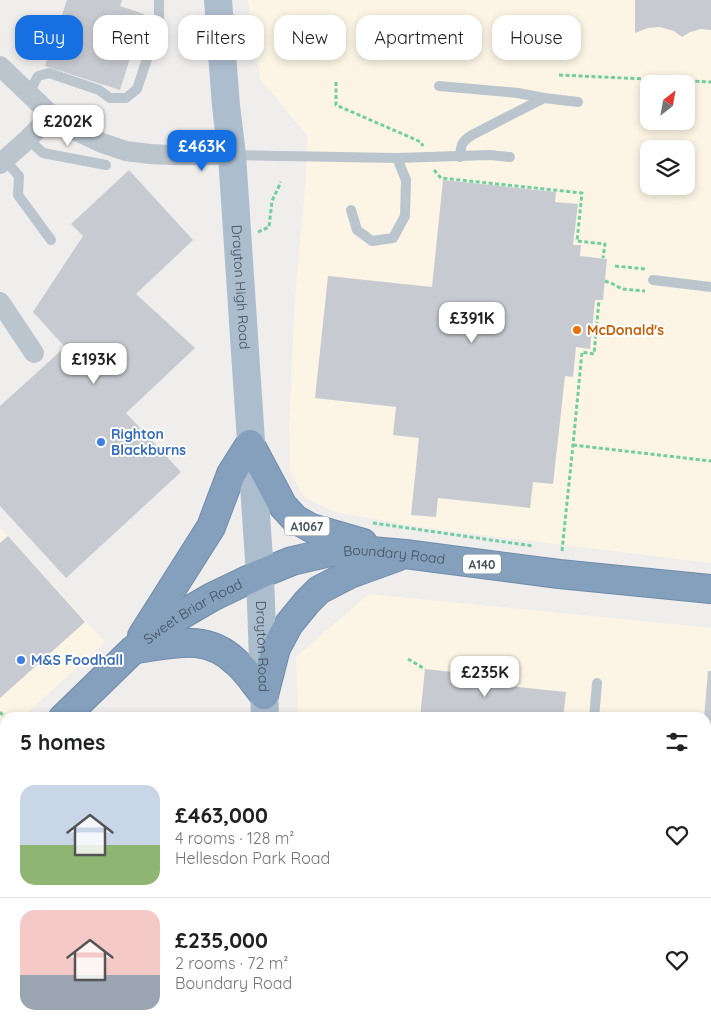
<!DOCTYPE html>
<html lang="en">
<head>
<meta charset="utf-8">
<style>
  :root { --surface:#fff; --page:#f6f6f6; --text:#202124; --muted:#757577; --line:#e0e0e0; --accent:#1670e2 }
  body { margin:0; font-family:Quicksand,sans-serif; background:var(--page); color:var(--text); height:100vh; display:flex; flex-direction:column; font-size:19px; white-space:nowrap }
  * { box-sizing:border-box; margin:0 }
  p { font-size:16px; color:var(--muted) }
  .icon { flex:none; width:28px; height:28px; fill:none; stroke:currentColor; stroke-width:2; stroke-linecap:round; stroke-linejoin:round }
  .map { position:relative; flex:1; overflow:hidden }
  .drawer { position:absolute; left:0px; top:712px; width:711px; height:321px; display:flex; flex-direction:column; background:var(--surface); border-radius:15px 15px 0 0; box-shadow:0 2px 8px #0003 }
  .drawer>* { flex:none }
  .hud { position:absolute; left:15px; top:15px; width:681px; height:45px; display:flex; gap:10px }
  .needle { width:32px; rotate:31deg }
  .controls { position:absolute; left:640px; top:75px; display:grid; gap:10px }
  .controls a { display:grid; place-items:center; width:55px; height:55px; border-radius:10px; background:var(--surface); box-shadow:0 2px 8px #0003; font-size:25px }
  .price { position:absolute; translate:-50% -42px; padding:0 11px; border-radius:10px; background:#fff; color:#222; font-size:16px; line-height:32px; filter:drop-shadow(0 1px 2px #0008) }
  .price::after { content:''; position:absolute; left:50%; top:30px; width:15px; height:11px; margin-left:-8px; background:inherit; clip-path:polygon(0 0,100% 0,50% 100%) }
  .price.selected { background:var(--accent); color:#fff }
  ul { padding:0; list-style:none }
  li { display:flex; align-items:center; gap:15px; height:125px; padding:0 20px }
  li+li { border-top:1px solid var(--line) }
  li span { display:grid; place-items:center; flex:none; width:140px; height:100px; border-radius:15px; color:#555 }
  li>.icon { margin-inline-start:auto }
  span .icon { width:60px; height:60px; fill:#fffc; stroke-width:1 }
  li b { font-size:21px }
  h2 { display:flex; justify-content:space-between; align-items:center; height:60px; padding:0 20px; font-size:21px }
  .pill { padding:0 18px; border-radius:15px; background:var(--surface); box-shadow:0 2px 8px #0003; font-size:18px; line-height:45px }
  .pill.selected { background:var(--accent); color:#fff }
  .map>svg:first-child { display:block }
</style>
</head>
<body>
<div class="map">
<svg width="711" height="1033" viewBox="0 0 711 1033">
  <rect width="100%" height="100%" fill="#f0eded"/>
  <g fill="#fcf5e5" fill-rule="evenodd">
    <path d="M248 0H711V563L434 529 335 512 305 498 290 472 289 429 295 298 306 177 307 135 260 79ZM649 84H686V121H649ZM649 149H686V186H649Z"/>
    <path d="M0 527 105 642 23 717 5 718V734L0 738Z"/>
    <path d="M369 594 711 628V1033H347L346 1029H706V718L298 717 296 657Z"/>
  </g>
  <g fill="#c7cad0">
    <path d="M67 0H122L120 6 144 14 120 90 45 66Z"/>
    <path d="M635 0H711V30L701 29 690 32 682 37 674 31 660 27 648 28 635 33Z"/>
    <path d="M129 170 193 240 136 294 195 348 126 413 181 472 66 578 0 506V406L65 347 33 312 83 236 71 224Z"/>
    <path d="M443 180 556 192 555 202 578 204 573 245H581L580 256 607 259 603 300H595L590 349 576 347 573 377 565 376 553 484 533 482 530 508 438 498 436 517 411 515 419 438 393 435 396 407 315 398 328 276 432 287Z"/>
    <path d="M8 536 85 622 0 698V543Z"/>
    <path d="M425 669 499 677V685L566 692 563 718H420Z"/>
    <path d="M708 671H711V750H706V718H704Z"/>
    <path d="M706 818H711V901L706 900Z"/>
    <path d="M0 954 5 959V1029H27L23 1033H0Z"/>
    <path d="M706 1013 711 1027V1033H685L683 1029H706Z"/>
    <path d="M492 1029H522L523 1033H480Z"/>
  </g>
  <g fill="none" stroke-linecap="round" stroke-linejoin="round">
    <g stroke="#6f8ba9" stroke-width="30">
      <g id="highway">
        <path d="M142 636 211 527 231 474 250 444 283 506 295 519 311 528 363 543"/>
        <path d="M137 649C174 644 206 633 236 662 247 671 255 684 264 695"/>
        <path d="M264 695 276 648 289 624 307 602 319 590 350 574 397 557"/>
        <path id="s2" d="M63 718 133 650 176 618 212 597 260 574 292 561 331 552 360 550 405 554 559 574 711 589"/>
        <path d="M0 779 5 774"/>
      </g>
    </g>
    <g stroke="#72cea0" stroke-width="3" stroke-dasharray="4 2.5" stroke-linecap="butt">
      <path d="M559 75 711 82"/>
      <path d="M336 82V105L421 142 423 146"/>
      <path d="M434 170 441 178 582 193 577 241 605 244 603 258"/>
      <path d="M258 232 269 227 272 201 281 182"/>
      <path d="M615 266 646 269"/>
      <path d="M605 281 613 284 622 289 645 291"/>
      <path d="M573 445 711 461"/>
      <path d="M373 523 533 546"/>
      <path d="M562 551 573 445 582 352 594 354 599 300"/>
      <path d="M408 659 425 669"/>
      <path d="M0 712 5 718"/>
    </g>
    <g stroke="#bbc5cd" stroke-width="10">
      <path d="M439 86 518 93 544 98"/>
      <path d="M29 93 38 76 49 73 99 90 110 98H126L137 89 159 23V0"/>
      <path d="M28 139 43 153 106 165"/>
      <path d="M233 155 397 158 489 155 510 157"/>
      <path d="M460 157C461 145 461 142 472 135L544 98 578 102"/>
      <path d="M4 159 19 176 18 195 51 240"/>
      <path d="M351 210 357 230 372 241 393 238 405 216 406 180 397 158"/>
      <path d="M653 280 711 287"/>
      <path d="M594 718 597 683"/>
      <path d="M706 790H711"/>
      <path d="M0 916 5 923"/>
      <path d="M0 937 3 934 5 929"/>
      <path d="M259 1029 260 1033"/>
      <path d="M164 1030V1033"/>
    </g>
    <g stroke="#bbc5cd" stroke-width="20">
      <path d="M0 66 51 115 76 131 102 143 126 151 150 154 171 155H232"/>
      <path d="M0 164 28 139 51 115"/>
      <path d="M0 302 34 353"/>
      <path d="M706 951H711"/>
      <path d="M46 1033 50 1029"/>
      <path d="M626 1033 628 1029"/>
    </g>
    <g stroke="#acbdcd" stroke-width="28">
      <path id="s1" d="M218 0 226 106 232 155 246 367 260 574 265 718"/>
      <path d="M311 1029 312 1033"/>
    </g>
    <use href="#highway" stroke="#84a0bd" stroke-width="28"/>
  </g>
  <circle fill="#e8710a" stroke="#fff" stroke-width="2" cx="577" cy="330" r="5"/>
  <g fill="#3f7fe0" stroke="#fff" stroke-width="2">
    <circle cx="101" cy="442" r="5"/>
    <circle cx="21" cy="660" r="5"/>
  </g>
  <g text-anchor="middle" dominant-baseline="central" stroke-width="4" stroke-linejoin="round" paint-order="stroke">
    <g fill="#fff" stroke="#7d858c" stroke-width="1">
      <rect x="284.5" y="516.5" width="45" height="19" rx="4"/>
      <rect x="463" y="554.5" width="38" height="19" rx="4"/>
    </g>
    <g font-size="12" font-weight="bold" fill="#45515b">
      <text x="307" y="526">A1067</text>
      <text x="482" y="564">A140</text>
    </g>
    <g font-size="14" fill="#45515b" stroke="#fff">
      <text stroke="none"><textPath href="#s1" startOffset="288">Drayton High Road</textPath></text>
      <text stroke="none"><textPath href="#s2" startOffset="384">Boundary Road</textPath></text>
      <text stroke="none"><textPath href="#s2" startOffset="169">Sweet Briar Road</textPath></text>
      <text stroke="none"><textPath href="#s1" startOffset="648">Drayton Road</textPath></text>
    </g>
    <g font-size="14" font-weight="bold" fill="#c56008" stroke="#fff" text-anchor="start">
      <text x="587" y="330">McDonald's</text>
    </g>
    <g font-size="14" font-weight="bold" fill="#366cbe" stroke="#fff" text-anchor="start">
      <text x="111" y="434">Righton<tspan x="111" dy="16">Blackburns</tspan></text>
      <text x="31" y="660">M&amp;S Foodhall</text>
    </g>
  </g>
</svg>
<div class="controls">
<a><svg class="needle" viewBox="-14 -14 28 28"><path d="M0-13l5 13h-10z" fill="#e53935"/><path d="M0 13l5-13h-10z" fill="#757577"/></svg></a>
<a><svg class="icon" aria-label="layers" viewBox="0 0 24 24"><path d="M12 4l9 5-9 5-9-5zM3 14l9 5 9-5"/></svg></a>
</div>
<b class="price" style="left:68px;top:147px">£202K</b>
<b class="price selected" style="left:202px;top:172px">£463K</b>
<b class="price" style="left:472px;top:344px">£391K</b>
<b class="price" style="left:94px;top:385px">£193K</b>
<b class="price" style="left:485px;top:698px">£235K</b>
<div class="hud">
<a class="pill selected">Buy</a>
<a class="pill">Rent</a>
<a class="pill">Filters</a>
<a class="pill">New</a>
<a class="pill">Apartment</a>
<a class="pill">House</a>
</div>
<section class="drawer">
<h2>5 homes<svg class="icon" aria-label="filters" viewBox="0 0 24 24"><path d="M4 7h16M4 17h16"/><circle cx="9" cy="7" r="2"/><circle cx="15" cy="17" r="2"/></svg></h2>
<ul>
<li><span style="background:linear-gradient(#c9d6e8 60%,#8fb573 0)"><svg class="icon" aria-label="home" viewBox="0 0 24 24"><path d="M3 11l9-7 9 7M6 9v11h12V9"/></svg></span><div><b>£463,000</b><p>4 rooms · 128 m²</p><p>Hellesdon Park Road</p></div><svg class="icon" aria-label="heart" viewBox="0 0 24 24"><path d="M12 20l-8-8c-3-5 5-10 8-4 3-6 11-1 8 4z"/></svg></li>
<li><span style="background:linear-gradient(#f6c9c9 65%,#9aa5b1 0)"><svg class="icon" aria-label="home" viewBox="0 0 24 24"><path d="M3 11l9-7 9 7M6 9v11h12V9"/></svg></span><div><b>£235,000</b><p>2 rooms · 72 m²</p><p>Boundary Road</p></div><svg class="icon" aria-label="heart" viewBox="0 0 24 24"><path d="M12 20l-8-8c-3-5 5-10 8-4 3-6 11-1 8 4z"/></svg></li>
</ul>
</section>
</div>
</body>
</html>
